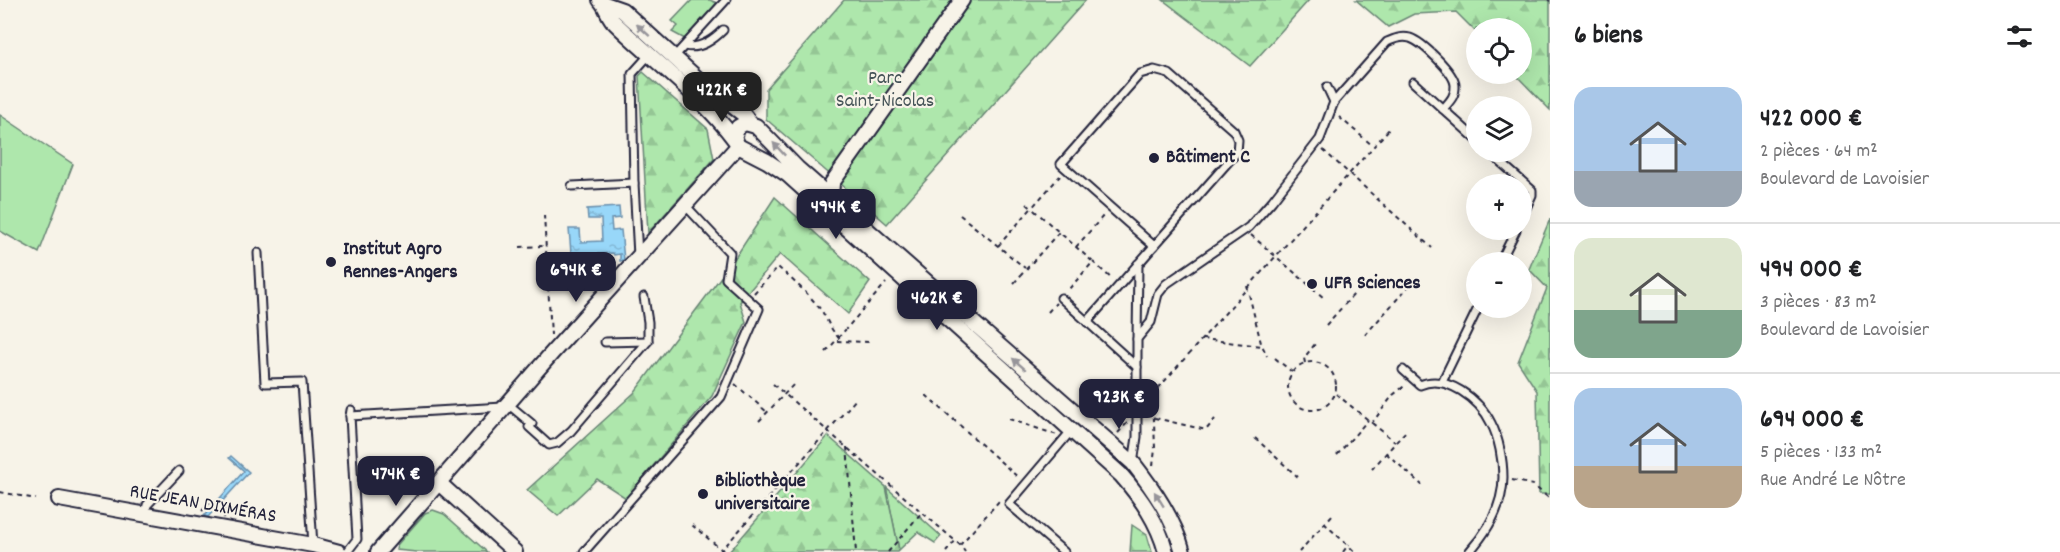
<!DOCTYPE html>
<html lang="fr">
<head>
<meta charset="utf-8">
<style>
  :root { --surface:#fff; --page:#f6f6f6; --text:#202124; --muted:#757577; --line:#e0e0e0; --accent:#22223b }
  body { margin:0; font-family:Dekko,sans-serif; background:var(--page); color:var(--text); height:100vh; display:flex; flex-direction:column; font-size:22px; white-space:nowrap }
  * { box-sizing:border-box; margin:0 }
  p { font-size:20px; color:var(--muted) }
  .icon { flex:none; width:33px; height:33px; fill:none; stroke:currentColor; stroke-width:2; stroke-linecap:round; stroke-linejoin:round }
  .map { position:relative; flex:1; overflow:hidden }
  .side { display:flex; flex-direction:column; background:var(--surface); width:510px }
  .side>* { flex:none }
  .controls { position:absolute; left:1466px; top:18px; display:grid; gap:12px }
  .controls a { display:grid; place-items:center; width:66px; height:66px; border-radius:50%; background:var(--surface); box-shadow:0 6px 24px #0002; font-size:30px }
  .price { position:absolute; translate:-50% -51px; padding:0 14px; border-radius:12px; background:var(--accent); color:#fff; font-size:20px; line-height:39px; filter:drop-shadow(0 2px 3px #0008) }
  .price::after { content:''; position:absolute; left:50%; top:36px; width:18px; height:14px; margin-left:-9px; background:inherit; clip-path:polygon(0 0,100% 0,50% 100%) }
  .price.selected { background:#222; color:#fff }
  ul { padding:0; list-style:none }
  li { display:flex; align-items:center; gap:18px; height:150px; padding:0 24px }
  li+li { border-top:2px solid var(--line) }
  li span { display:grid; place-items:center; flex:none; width:168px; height:120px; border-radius:18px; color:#555 }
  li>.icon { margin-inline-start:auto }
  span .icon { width:72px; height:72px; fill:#fffc; stroke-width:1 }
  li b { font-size:26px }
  h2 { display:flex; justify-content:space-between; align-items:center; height:72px; padding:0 24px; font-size:26px }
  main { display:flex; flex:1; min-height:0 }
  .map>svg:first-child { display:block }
</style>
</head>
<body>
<main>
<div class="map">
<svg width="1550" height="552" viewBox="0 0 1550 552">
  <defs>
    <pattern id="forest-firs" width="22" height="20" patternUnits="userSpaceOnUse" patternTransform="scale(1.5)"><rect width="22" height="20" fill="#aee7ac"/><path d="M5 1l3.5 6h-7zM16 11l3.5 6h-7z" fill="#95c695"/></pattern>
    <pattern id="water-ripples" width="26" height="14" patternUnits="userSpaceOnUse" patternTransform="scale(1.5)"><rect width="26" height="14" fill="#98d7f9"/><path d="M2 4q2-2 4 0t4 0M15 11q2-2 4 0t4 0" fill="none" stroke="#83b8d6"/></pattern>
  </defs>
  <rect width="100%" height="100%" fill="#f7f3e8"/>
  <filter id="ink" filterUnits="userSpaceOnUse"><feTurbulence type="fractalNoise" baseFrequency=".0167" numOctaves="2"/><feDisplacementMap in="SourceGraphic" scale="12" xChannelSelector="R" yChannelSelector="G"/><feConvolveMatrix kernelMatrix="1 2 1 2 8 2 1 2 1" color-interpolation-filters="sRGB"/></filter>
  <g filter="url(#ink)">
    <g fill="#aee7ac" stroke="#688474" stroke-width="1.5">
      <path d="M692 0H710L717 3 685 39 672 32 678 26 672 21Z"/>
      <path d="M0 115 73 164 39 253 0 231Z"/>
      <path d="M886 487 941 536 935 543 918 532 899 550Z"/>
      <path d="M433 510 444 514 487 552H417L396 550 397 545 425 513Z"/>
    </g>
    <g fill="url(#forest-firs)" stroke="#688474" stroke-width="1.5">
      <path d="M844 0H1086L887 224 766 119V89Z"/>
      <path d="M1163 0H1309L1250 66Z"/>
      <path d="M1356 0H1550V110L1515 74H1521V28H1476V32L1456 12 1414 14 1388 27Z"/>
      <path d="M643 72 708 129 714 159 648 233 639 76Z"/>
      <path d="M775 197 870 282 848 314 780 254 740 302 746 322 712 396 626 498 597 479 558 516 527 490 634 393 735 258Z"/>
      <path d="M1550 219V494H1539L1537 391 1518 362 1547 288 1529 269Z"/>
      <path d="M828 436 886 487 899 550 897 552H729Z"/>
      <path d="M1132 525 1147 535 1152 552H1130Z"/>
    </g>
    <g fill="url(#water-ripples)" stroke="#698fad" stroke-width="1.5">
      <path d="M619 207 620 218 611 219 612 231 621 230 624 260 620 261V254L614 255 613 253 596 254V263L572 265 569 229H580L581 242 602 241 601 219H588L587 209Z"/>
      <path d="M231 456 249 472 208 517 204 516 244 471 229 458Z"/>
    </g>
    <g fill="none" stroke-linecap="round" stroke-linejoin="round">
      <g stroke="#22223b" stroke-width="11">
        <g id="lane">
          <path d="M685 46C700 50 713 40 723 30"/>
          <path d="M674 57 726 0"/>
          <path d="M1154 70 1169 74 1234 131 1238 140 1237 152 1154 246 1061 164 1140 74Z"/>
          <path d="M1413 82 1476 139"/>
          <path d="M1334 102 1387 42C1394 39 1401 36 1410 38 1422 42 1454 72 1455 85 1456 96 1449 102 1443 109"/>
          <path d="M1489 152 1532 190V195L1521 219"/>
          <path d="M634 183 632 74 650 54"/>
          <path d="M572 186 634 183 638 256"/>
          <path d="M258 253 265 383 302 382 313 545"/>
          <path d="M1500 262 1516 230"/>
          <path d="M1061 298 1137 367"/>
          <path d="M1087 322 1154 246"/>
          <path d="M1137 339 1138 264"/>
          <path d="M605 342 648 341"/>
          <path d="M1403 370 1420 385C1446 373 1480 400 1491 423 1499 438 1503 461 1503 477 1503 506 1487 532 1469 552"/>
          <path d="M1442 382 1478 308"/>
          <path d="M508 404 532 424"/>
          <path d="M350 416 503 407"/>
          <path d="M529 427 549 445 557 443 571 431 648 341V322L644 297"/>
          <path d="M1133 463 1137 437V339L1151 322 1158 294 1166 284 1249 227 1272 201 1320 139 1334 102 1327 87"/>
          <path d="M145 514 147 505 179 471"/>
          <path d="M347 552 357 539 350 416 351 410"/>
          <path d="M584 552 721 397 759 309 726 279 730 253 685 205"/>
          <path d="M1064 552 1009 504 1071 431"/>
        </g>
      </g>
      <g stroke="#22223b" stroke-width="18">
        <g id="street">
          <path d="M600 0C607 7 608 17 615 23 655 62 701 95 735 140"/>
          <path d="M605 4 622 10 701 82 743 114 750 123"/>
          <path d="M831 198 832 183 962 0"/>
          <path d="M439 483 515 552"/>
          <path d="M59 499 313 545 339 552"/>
          <path d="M378 552 552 353 738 146"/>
          <path d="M1166 552C1158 522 1141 498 1121 475L788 175 767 161 738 146 734 137 738 127 745 123 756 126 797 168 1133 463C1154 490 1174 519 1183 552"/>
        </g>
      </g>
      <g stroke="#22223b" stroke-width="2" stroke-dasharray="4.5 4.5" stroke-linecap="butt">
        <path d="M1548 0 1550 1"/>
        <path d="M1339 117 1373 146"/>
        <path d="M1323 150 1432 248"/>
        <path d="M1027 204 1059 232"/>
        <path d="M544 215 551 335"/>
        <path d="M960 215 1025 268"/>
        <path d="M1251 235 1324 298"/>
        <path d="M998 246 1060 176"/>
        <path d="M520 247 545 246"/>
        <path d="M1076 247 1104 215"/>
        <path d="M1093 262 1113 280"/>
        <path d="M548 277 606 273"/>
        <path d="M1014 283 1059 232 1093 262 1068 290"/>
        <path d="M1247 286 1261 343 1267 356"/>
        <path d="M754 293 778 267C793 281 811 295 823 313 828 322 831 330 839 338"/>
        <path d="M1048 312 1056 303"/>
        <path d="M1326 325 1355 293"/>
        <path d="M1365 335 1417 277"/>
        <path d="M1202 339 1262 346"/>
        <path d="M837 341 871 342"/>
        <path d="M826 352 886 283"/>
        <path d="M1275 358 1292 372"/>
        <circle cx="1312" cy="386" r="24"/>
        <path d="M1305 363 1304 358 1315 344"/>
        <path d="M735 384 767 412"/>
        <path d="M773 384 960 545 965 552"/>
        <path d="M1336 394 1372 423 1393 395 1407 384"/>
        <path d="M926 395 1020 479"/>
        <path d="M1146 402 1390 128"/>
        <path d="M1155 418 1206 430 1215 419"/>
        <path d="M1009 419 1057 435"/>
        <path d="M759 421 795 383"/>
        <path d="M1372 423 1395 442"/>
        <path d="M1118 433 1128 422"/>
        <path d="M1255 438 1298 477"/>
        <path d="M847 447 856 552"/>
        <path d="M1386 453 1422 485"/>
        <path d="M1337 455 1368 420"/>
        <path d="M1153 466 1155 449 1153 394"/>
        <path d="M1372 469 1406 431"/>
        <path d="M1512 480 1533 485 1550 499"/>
        <path d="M0 492 36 499"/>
        <path d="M217 500 225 509 224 518"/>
        <path d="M225 509 255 516"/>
        <path d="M202 511 213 500"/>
        <path d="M1324 523 1355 552"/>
        <path d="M692 525 722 550"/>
        <path d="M960 545 1000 500"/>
        <path d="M720 552 857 398"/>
        <path d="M888 552 922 512"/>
        <path d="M946 552 955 541"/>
        <path d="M1299 552 1334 513"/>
        <path d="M1343 552 1349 544"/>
      </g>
      <use href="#lane" stroke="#f7f3e8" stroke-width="7"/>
      <use href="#street" stroke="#f7f3e8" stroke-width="14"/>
    </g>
    <defs><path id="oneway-solid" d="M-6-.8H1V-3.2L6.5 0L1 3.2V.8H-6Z" transform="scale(1.5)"/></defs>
    <g fill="#97959a">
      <use href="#oneway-solid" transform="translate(643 30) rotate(-138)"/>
      <use href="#oneway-solid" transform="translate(779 149) rotate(-133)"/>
      <use href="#oneway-solid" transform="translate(1019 364) rotate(-139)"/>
      <use href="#oneway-solid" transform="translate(1159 499) rotate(-122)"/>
    </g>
  </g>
  <g fill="#22223b" stroke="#f7f3e8" stroke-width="2">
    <circle cx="1154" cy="158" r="6"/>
    <circle cx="331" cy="262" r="6"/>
    <circle cx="1312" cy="284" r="6"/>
    <circle cx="703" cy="494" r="6"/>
  </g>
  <g text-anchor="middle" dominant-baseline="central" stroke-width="4.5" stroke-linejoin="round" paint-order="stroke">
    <g font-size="20" fill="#455357" stroke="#f7f3e8">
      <text x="885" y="79">Parc<tspan x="885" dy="23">Saint-Nicolas</tspan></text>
    </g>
    <g font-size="20" font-weight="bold" fill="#22223b" stroke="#f7f3e8" text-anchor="start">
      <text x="1166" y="158">Bâtiment C</text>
      <text x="343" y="250">Institut Agro<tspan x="343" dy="23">Rennes-Angers</tspan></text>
      <text x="1324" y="284">UFR Sciences</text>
      <text x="715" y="482">Bibliothèque<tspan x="715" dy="23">universitaire</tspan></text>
    </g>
    <g font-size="20" fill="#22223b" stroke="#f7f3e8">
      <text transform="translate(203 505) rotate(10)">RUE JEAN DIXMÉRAS</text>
    </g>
  </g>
</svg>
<div class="controls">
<a><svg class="icon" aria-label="locate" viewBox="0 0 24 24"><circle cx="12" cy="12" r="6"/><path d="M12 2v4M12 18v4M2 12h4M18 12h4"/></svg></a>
<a><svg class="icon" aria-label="layers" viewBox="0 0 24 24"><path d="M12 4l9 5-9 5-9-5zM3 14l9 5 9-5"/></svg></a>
<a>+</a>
<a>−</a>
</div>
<b class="price selected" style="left:722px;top:123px">422K €</b>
<b class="price" style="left:836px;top:240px">494K €</b>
<b class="price" style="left:576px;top:303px">694K €</b>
<b class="price" style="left:937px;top:331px">462K €</b>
<b class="price" style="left:1119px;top:430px">923K €</b>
<b class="price" style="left:396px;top:507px">474K €</b>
</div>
<section class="side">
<h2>6 biens<svg class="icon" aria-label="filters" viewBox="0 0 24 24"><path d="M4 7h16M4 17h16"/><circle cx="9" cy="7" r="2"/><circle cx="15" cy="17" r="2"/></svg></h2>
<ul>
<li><span style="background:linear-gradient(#a9c7e8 70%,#9aa5b1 0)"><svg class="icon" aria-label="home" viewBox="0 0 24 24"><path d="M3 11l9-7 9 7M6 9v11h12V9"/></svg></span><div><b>422 000 €</b><p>2 pièces · 64 m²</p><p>Boulevard de Lavoisier</p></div></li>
<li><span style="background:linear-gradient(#dfe7d0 60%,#7fa58c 0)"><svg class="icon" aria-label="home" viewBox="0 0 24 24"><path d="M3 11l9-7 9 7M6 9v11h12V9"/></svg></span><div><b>494 000 €</b><p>3 pièces · 83 m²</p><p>Boulevard de Lavoisier</p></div></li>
<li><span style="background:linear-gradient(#a9c7e8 65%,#b9a48a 0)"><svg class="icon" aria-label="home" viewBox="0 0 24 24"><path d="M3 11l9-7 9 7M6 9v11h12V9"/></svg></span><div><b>694 000 €</b><p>5 pièces · 133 m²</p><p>Rue André Le Nôtre</p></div></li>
</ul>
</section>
</main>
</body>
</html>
